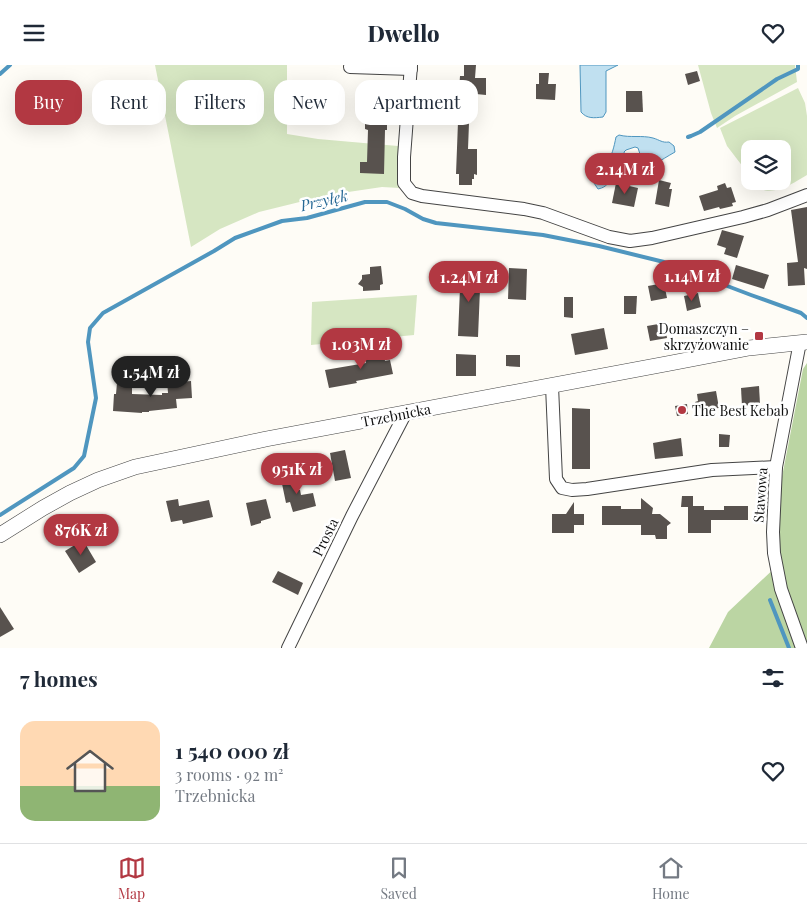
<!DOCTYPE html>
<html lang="en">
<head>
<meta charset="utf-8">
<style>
  :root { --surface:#fff; --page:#f2f2f3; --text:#1f2937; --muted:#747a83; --line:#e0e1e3; --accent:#b23842 }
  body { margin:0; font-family:"Playfair Display",serif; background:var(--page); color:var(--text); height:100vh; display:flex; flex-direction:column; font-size:19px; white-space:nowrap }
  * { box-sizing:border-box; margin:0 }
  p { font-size:16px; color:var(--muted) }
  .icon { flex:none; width:28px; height:28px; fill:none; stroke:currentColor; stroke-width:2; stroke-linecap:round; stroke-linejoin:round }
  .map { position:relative; height:583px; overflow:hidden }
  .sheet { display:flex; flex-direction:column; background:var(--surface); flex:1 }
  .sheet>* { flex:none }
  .banner { position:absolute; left:15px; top:15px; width:500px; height:45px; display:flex; gap:10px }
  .tools { position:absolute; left:741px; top:75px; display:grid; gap:10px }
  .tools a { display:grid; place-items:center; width:50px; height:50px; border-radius:10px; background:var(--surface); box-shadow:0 5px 20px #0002; font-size:25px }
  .price { position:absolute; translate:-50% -42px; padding:0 11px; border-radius:18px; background:var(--accent); color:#fff; font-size:16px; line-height:32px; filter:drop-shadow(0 1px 2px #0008) }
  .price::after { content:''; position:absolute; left:50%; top:30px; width:15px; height:11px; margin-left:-8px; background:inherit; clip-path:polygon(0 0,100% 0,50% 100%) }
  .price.active { background:#222; color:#fff }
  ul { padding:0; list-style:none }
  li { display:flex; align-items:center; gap:15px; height:125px; padding:0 20px }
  li span { display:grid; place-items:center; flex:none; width:140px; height:100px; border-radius:15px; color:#555 }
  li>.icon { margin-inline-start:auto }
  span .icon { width:60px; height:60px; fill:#fffc; stroke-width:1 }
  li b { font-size:21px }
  h2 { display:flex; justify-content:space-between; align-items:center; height:60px; padding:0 20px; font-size:21px }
  .chip { padding:0 18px; border-radius:15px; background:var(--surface); box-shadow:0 5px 20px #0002; font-size:18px; line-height:45px }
  .chip.active { background:var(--accent); color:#fff }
  header { display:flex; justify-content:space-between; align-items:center; height:65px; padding:0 20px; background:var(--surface); font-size:22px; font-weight:800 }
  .tab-bar { display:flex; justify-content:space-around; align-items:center; height:70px; border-top:1px solid var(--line); background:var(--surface); font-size:14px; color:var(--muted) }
  .tab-bar a { display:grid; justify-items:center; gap:2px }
  .tab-bar .active { color:var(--accent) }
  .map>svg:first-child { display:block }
</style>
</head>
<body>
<header><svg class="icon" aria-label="menu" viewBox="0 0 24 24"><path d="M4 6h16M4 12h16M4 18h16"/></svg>Dwello<svg class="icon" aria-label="heart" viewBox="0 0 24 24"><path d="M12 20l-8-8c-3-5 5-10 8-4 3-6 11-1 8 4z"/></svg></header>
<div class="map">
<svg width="807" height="583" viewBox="0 0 807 583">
  <rect width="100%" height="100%" fill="#fefcf6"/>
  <g fill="#d6e6c2">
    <path d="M155 0H287V69L318 74 398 81 400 123 382 122 328 130 259 147 220 164 191 182Z"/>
    <path d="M698 0H795L797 17 735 51 717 63 711 48Z"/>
    <path d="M798 23 805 38 807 51V110C795 117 773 132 759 123 757 121 756 118 754 116H782V84H750V111L727 81 720 63Z"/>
    <path d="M417 230 414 270 311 280 312 237Z"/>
  </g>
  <path fill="#bbd5a3" d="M807 298V583H709L728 547 779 499 777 468 781 417 803 304Z"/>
  <g fill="#c0e0f0" stroke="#4f96bf" fill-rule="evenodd">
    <path d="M580 0H618L606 6V47L603 52C594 53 587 54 581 47Z"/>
    <path d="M619 70C630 73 642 70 653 73 660 75 662 78 669 77L674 81 675 87C661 95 648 104 633 109 627 111 620 110 614 113 607 117 608 122 598 124L594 118C596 111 602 106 606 100 612 91 614 82 616 72ZM635 82 638 83 641 92C637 97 641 93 635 96 627 100 626 95 624 87L626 85Z"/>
  </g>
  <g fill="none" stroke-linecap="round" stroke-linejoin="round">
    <g stroke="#4f96bf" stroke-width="4">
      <path d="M0 9 10 0"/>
      <path d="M688 72 691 71 700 67 777 14 798 4V0"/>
      <path d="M0 450 74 403 84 391 96 333 88 277 90 263 103 248 214 186 235 173 282 156 307 153 365 137H387L405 144 423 154 436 158 543 170 599 181 664 197 751 230 801 248 807 253"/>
      <path d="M770 535 789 583"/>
    </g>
  </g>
  <g fill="#58524e">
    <path d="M464 0H476L475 13H486V30L476 29V33L464 32V26H459L460 11H464Z"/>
    <path d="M697 6 700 16 688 20 685 9Z"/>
    <path d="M539 8H549L548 19H556L555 35 536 34V19H539Z"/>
    <path d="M307 17 339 18 338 37 307 36Z"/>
    <path d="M626 26H642L643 47H626Z"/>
    <path d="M365 42 387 43V65H385L384 109 360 108V97H367L368 65 365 64Z"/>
    <path d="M458 57 469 58 468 84H477V110L474 109V114H472V120H459V109H456Z"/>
    <path d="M659 115 671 118 669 124H672L669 142 655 139Z"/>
    <path d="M616 118 638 123 634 142 612 138Z"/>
    <path d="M725 118 727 123 731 122 736 137 732 138 733 141 720 144 719 142 704 146 699 131 718 125 717 121Z"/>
    <path d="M807 142V204L804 203 805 220 788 221 787 198 798 197 791 145Z"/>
    <path d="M722 165 744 171 737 193 724 189 726 183 717 180Z"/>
    <path d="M736 200 769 210 764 224 732 214Z"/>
    <path d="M381 201 383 219 380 220V225L363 226V222L358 219 362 214V210L370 209V202Z"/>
    <path d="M509 203 527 204 526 235 508 234Z"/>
    <path d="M459 206 483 207 482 224H480L478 272 458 271 460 223H458Z"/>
    <path d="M664 218 667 233 651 236 648 221Z"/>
    <path d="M698 228 701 242 687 246 684 231Z"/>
    <path d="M624 231H637L636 249H624Z"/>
    <path d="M564 232H573V253L564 252Z"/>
    <path d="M664 258 667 273 650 276 647 261Z"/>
    <path d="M604 263 608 284 575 290 571 269Z"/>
    <path d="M383 282 385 296 390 295 393 309 356 316 357 318 329 323 325 305 366 298 364 286Z"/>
    <path d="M456 289 476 290V311H456Z"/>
    <path d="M506 290H520V302L506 301Z"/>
    <path d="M180 314V317L191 316 192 333 176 334 177 343 149 346V347H142V348L113 346 114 329H116L117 318H129L132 321V329L162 330V328H168L167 315Z"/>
    <path d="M759 321 760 339 742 341 741 323Z"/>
    <path d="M716 326 719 343 697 346 695 337 698 336 697 329Z"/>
    <path d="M687 339 688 349 677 351 675 341Z"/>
    <path d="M572 343 590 344V404H572Z"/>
    <path d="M719 369 730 370 729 382H719Z"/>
    <path d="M681 373 683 391 655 394 653 378Z"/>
    <path d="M345 385 351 413 335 416 330 388Z"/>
    <path d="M295 411 298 425H300L301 430 313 428 316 441 293 447 290 437 286 438 281 414Z"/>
    <path d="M682 431H693V441H704V445H724V441H748V455H711V468H688V442H681Z"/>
    <path d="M641 433 653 443 652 449H660L671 458 667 461V474H656L655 470H641V460H602V441H621V444H641Z"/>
    <path d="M178 434 179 441 209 435 213 452 183 459 182 455 171 457 166 436Z"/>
    <path d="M266 434 271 453 261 456V458L251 461 246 438Z"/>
    <path d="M574 437V449H584V460H574V468H552V449H566Z"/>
    <path d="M83 475 96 497 79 508 65 486Z"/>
    <path d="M278 506 303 518 298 530 272 517Z"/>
    <path d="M0 542 14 564 0 572Z"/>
  </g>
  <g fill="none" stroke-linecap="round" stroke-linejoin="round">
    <g stroke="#444" stroke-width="14">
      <g id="minor">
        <path d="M411 0 404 92V118L412 128 422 131 524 144 543 148 609 172 630 176 652 173 743 152 768 145 807 130"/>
        <path d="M350 2 411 4"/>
        <path d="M800 277 776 402 773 467 774 488 781 524 802 583"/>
        <path d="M552 321 556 414 562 423 572 425 587 424 712 405 776 402"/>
        <path d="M288 583 352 451 405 349"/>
      </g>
    </g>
    <g stroke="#444" stroke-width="16">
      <path id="tertiary" d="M0 470 43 443 70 428 98 415 135 402 266 374 671 298 749 283 807 277"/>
    </g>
    <use href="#minor" stroke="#fff" stroke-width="12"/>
    <use href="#tertiary" stroke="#fff" stroke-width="15"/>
  </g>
  <g fill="#b23842" stroke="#fff" stroke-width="2">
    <rect x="754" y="266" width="10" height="10" rx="2.5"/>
    <circle cx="682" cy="345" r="5"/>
  </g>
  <g text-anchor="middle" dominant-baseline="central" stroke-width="5" stroke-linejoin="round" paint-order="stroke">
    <g font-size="14" fill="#111" stroke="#fff" text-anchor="end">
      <text x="749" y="263">Domaszczyn –<tspan x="749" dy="16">skrzyżowanie</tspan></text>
      <text x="692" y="345" text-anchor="start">The Best Kebab</text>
    </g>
    <g font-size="14" fill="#111" stroke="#fff">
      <text transform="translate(396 350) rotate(-11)">Trzebnicka</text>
      <text transform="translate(760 430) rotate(-86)">Stawowa</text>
      <text transform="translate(325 472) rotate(-64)">Prosta</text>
    </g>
    <g font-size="15" font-style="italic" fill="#276996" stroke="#fff">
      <text transform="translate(324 135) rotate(-13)">Przyłęk</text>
    </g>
  </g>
</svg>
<div class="tools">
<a><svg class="icon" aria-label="layers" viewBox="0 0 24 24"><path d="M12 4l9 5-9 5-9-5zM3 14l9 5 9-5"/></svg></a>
</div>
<b class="price" style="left:625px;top:130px">2.14M zł</b>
<b class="price" style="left:692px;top:237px">1.14M zł</b>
<b class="price" style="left:469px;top:238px">1.24M zł</b>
<b class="price" style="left:361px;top:305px">1.03M zł</b>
<b class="price active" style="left:151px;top:333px">1.54M zł</b>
<b class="price" style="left:297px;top:430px">951K zł</b>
<b class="price" style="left:81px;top:491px">876K zł</b>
<div class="banner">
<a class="chip active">Buy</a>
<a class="chip">Rent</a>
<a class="chip">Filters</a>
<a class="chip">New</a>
<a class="chip">Apartment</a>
</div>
</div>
<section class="sheet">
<h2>7 homes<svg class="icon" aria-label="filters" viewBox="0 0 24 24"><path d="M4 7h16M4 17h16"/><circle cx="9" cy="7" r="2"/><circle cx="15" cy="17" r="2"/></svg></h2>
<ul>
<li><span style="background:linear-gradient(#ffd9b3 65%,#8fb573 0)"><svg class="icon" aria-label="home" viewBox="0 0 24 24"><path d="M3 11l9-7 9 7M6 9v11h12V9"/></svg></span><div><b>1 540 000 zł</b><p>3 rooms · 92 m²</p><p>Trzebnicka</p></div><svg class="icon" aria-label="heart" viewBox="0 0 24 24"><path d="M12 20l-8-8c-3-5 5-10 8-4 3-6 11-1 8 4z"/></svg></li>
</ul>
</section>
<nav class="tab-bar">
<a class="active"><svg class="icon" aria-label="map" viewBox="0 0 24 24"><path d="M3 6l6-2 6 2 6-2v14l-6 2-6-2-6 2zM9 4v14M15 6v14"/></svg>Map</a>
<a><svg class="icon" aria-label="saved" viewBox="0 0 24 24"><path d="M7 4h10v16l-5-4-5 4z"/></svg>Saved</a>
<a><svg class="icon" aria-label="home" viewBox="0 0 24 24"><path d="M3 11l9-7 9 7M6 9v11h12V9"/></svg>Home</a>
</nav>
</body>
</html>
